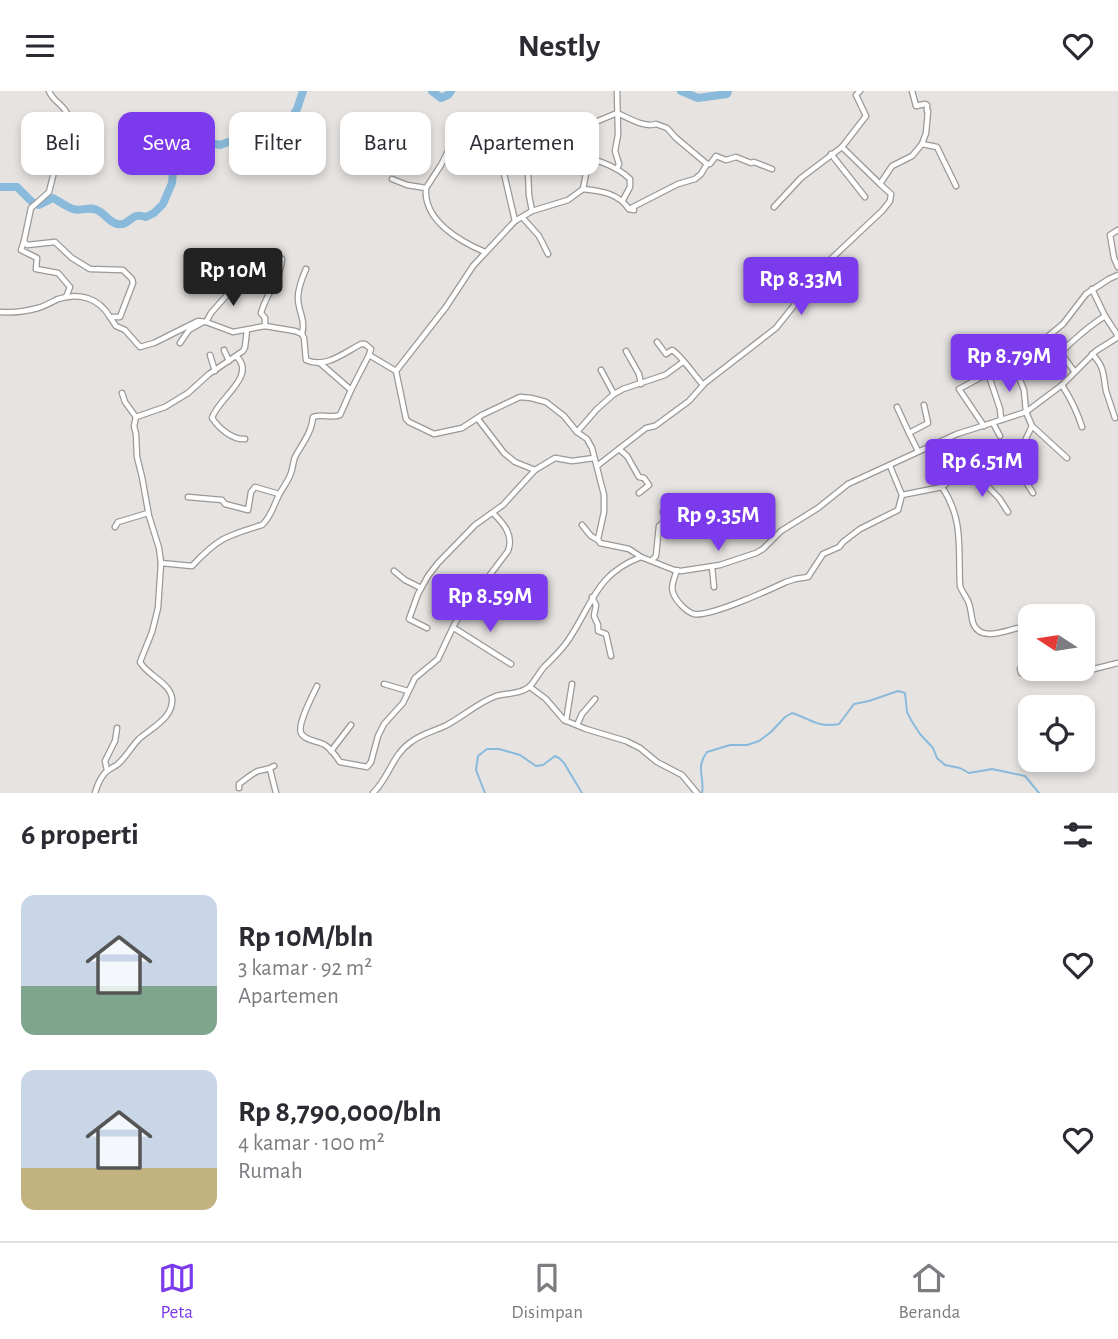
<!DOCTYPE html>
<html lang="id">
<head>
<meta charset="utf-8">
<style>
  :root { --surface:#fff; --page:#f2f2f3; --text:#2b2b33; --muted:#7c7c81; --line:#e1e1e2; --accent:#7c3aed }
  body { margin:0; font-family:"Alegreya Sans",sans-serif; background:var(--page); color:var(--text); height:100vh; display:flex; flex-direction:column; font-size:26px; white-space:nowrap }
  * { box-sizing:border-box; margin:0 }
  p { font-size:23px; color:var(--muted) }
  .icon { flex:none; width:38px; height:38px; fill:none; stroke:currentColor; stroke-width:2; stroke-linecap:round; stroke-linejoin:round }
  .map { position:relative; height:702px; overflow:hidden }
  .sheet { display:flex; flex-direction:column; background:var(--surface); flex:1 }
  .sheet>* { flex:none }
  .hud { position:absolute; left:21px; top:21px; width:700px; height:63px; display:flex; gap:14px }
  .needle { width:46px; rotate:282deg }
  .fabs { position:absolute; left:1018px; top:513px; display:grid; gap:14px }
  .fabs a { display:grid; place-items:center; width:77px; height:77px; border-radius:14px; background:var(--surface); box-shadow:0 4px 10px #0003; font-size:35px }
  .price { position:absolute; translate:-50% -60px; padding:0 16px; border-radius:7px; background:var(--accent); color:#fff; font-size:23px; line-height:46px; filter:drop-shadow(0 2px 4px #0008) }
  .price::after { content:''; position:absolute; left:50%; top:42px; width:21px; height:16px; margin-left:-10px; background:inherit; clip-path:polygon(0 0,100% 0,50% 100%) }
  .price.selected { background:#222; color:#fff }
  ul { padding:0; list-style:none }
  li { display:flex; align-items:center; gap:21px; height:175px; padding:0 21px }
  li span { display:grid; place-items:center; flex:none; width:196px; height:140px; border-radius:14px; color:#555 }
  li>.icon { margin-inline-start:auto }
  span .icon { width:84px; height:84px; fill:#fffc; stroke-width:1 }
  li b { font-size:30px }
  h2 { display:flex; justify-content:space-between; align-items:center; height:84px; padding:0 21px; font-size:30px }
  .pill { padding:0 24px; border-radius:14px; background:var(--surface); box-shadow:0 4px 10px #0003; font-size:24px; line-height:63px }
  .pill.selected { background:var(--accent); color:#fff }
  header { display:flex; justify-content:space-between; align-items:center; height:91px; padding:0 21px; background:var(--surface); font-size:32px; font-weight:700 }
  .dock { display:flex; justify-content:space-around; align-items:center; height:98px; border-top:2px solid var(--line); background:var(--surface); font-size:19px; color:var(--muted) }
  .dock a { display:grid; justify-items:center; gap:4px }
  .dock .selected { color:var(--accent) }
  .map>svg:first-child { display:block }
</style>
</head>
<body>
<header><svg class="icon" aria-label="menu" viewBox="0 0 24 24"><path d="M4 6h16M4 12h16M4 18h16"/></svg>Nestly<svg class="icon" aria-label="heart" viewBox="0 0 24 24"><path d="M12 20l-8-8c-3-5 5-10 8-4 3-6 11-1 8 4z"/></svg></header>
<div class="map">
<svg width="1118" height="702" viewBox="0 0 1118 702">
  <rect width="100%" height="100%" fill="#e6e3e1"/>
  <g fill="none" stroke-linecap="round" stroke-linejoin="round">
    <g stroke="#8abadb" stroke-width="2">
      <path d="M485 702 476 679 478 665 487 658H499L520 664 536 675 543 674 555 665 559 667 564 672 582 702"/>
      <path d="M702 702C705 686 695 677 707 661L730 654H747L759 650 771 641 785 626 792 622C811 628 817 637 839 633L854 613 869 610 898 600 905 602 907 621 911 629 920 643 933 657 937 667 945 674 960 677 969 682 992 678 1025 685 1039 702"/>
    </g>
    <g stroke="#8abadb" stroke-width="8">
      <path d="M432 0 441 7 448 4 451 0"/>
      <path d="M681 0 698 7 727 3 728 0"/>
      <path d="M0 96H17L32 111 39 114 53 107C59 110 66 116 73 118 81 121 90 114 99 120 106 124 109 131 117 133 130 136 130 120 146 126L154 122 163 113 172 92 173 80 186 60 210 52 220 54 231 50 238 52 246 56 259 57 266 52 283 25 292 26 297 18 303 0"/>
    </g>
    <g stroke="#9b9896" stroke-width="7">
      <g id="minor">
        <path d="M617 0 618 44 615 60 619 73 617 78"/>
        <path d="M860 0 856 4 866 25 842 56 880 93"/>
        <path d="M912 0 916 15 925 13 927 14V20H928L926 42 922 53"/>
        <path d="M493 35 495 31C508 29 512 39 526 34"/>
        <path d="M527 58 562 66 570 62C590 67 615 73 630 88V96L623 109"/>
        <path d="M831 63 865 106"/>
        <path d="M553 64 555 33"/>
        <path d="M707 73H710L716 65 726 69 736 66 751 72 754 71 772 78"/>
        <path d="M392 88 407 94 426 97C423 129 459 150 485 161"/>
        <path d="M426 97 441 74 449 58C450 58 459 54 461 54 475 45 472 35 493 35L515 130"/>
        <path d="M583 98 589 67"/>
        <path d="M774 116 801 87 842 56"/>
        <path d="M532 120 529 104 526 34 555 33 571 39 586 35 617 22C629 27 644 37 656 33L667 37 676 47 707 73 701 83 695 88 678 93 629 118"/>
        <path d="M523 127 539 145 548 163"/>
        <path d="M1118 139 1110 144 1114 167 1118 176"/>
        <path d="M24 150 21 159 37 167 36 178 58 182 70 196 66 206"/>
        <path d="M253 177 276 168H282C281 187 266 203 261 222L265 227V235"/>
        <path d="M1092 198 1105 225 1118 245"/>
        <path d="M0 221C12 222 27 220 38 217 45 215 52 211 58 208 79 201 99 207 110 226H120L133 192 132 188 123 179 90 178 72 167 55 151 27 154 24 150 31 117 49 101 68 25C65 14 53 11 49 0"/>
        <path d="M110 226 116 235 125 239 140 256 154 252 198 230 206 231 233 241 265 235 295 240 302 243 304 247 306 269C325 278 344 262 361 253H365L371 258 369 264"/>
        <path d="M206 231 211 222 227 204V195"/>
        <path d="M302 243C306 229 298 220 298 207 298 198 302 187 306 178"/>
        <path d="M657 251 666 263 672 259C680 263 695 285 703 294"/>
        <path d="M180 252 189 239 203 231"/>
        <path d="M224 259 229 270"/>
        <path d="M626 260 639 283 641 293"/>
        <path d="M1061 262 1074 280"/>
        <path d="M1092 263C1105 276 1103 284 1106 300 1109 309 1112 318 1115 327"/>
        <path d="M210 264 215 280"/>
        <path d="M236 265C258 285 218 307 212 327 219 337 232 349 245 348"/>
        <path d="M320 272 351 299 369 264 396 280 446 216 473 175 515 130 532 120 568 109 583 98C601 100 618 102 629 118L634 119"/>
        <path d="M601 279 614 303"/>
        <path d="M396 280 406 328 409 331 434 343 462 337 482 324 520 306 531 307 546 311 564 325 577 341 587 348 592 357 604 404V421L598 448 600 452 629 458 641 466"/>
        <path d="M988 282 1000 318 1001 329"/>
        <path d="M1018 283C1043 282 1057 264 1074 249 1084 240 1094 232 1105 225"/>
        <path d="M1062 294C1069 305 1078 323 1082 336"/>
        <path d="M897 316 909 342"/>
        <path d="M136 326 165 316 188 302 209 283 243 260 245 256 247 239"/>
        <path d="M478 328 504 362 515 371 535 379"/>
        <path d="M993 332 1000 345"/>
        <path d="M984 335 959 298 1030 260 1063 233 1086 203 1109 188 1118 184"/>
        <path d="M1032 335 1067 367"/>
        <path d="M577 341 597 318 614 303 623 298 665 284 683 271"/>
        <path d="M940 351C952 369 939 378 946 392"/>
        <path d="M619 358 627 365 639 386 644 387 649 394 639 402"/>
        <path d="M918 360 909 342 928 332 924 314"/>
        <path d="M1012 369 1033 402"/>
        <path d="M597 375 646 337 655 335 689 310 705 292 776 237 796 212 815 183 882 120 890 110 891 103 880 93 892 75 912 65 922 53 937 56 956 95"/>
        <path d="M890 375 902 404"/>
        <path d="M981 380 990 398 999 407 1008 421"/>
        <path d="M942 396C964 429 958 457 960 495 962 501 965 504 968 510 971 516 971 525 973 532 980 551 1004 540 1018 537L1021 539C1028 553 1030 565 1020 578L1021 582 1026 583 1067 578"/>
        <path d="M188 406 222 409 225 413 248 419 251 401 255 396 279 403"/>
        <path d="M663 421 668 428"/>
        <path d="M582 434 591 445 598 449"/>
        <path d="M115 436 118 431 148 422"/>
        <path d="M652 469 656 465 659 435 668 428 670 431 668 442"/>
        <path d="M161 472 192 475C218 447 226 445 262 434 271 426 273 416 278 406 282 397 288 391 291 382 293 376 293 371 295 366 302 353 312 341 313 326 321 322 331 328 340 324L351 299"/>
        <path d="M712 476 714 496"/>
        <path d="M677 479C671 495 669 501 681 514 685 518 689 522 694 523 710 526 769 499 786 491L795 488 808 486 823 463 839 456 843 451 860 438 898 419 902 404 942 396 952 388 1007 373 1019 362 1032 335 1026 321 1024 299 1012 269"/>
        <path d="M394 480 405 489 421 497"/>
        <path d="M592 506 596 514 594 525 598 534V540L606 543 611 565"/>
        <path d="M427 537 409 528 418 503 428 485 438 472 475 434 503 414 535 379 555 367 572 370 594 367"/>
        <path d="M454 537 511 573"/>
        <path d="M1075 578H1094L1118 572"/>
        <path d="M384 593 408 600"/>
        <path d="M317 595C313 604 297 633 301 642 305 650 319 650 325 654 331 658 336 665 340 671L367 676 371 671 378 645 384 633 403 612 415 587 438 568 454 534 464 518 508 460C514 444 504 433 493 422"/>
        <path d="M530 596 546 608 564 629 586 638 626 650 640 657 657 671 682 684 697 702"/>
        <path d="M566 630 572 593"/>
        <path d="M577 634 582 623 595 608"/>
        <path d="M331 660 351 634"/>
        <path d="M270 678 276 702"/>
        <path d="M107 679 105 670 115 650 117 637"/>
        <path d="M239 697V693C245 689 251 683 258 680 265 678 268 679 274 675"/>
        <path d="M95 702C97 695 100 688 104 683 108 678 113 677 118 673 126 666 131 656 139 648 151 637 174 627 172 607 170 592 147 584 140 571L152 541 158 517 161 472 159 457 149 425 142 386 137 366 136 343 134 335 136 326 125 311 122 302"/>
        <path d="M373 702C389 687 392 664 411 651 421 643 434 640 445 635 463 626 477 612 496 605 508 602 523 603 531 594 536 588 539 582 544 576 553 567 562 559 569 548 593 512 596 483 641 466L674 479 681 480 720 474 756 462 763 458 781 440 818 417 848 393 957 343 1026 321 1062 294 1096 260 1118 246"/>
      </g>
    </g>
    <use href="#minor" stroke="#fff" stroke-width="4.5"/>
  </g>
</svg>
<div class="fabs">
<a><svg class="needle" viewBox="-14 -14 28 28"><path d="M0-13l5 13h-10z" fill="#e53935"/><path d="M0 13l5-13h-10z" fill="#7c7c81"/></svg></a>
<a><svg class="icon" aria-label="locate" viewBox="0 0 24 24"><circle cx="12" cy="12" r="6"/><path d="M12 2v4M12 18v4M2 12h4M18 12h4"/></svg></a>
</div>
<b class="price selected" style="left:233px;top:217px">Rp 10M</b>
<b class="price" style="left:801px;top:226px">Rp 8.33M</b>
<b class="price" style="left:1009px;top:303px">Rp 8.79M</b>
<b class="price" style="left:982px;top:408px">Rp 6.51M</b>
<b class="price" style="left:718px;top:462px">Rp 9.35M</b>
<b class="price" style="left:490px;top:543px">Rp 8.59M</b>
<div class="hud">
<a class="pill">Beli</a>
<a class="pill selected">Sewa</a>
<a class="pill">Filter</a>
<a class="pill">Baru</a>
<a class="pill">Apartemen</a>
</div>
</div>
<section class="sheet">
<h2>6 properti<svg class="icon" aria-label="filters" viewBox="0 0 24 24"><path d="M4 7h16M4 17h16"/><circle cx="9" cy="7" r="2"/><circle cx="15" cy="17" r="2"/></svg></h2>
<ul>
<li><span style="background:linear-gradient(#c9d6e8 65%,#7fa58c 0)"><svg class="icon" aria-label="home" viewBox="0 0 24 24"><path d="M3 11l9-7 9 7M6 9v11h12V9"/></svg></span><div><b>Rp 10M/bln</b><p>3 kamar · 92 m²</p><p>Apartemen</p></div><svg class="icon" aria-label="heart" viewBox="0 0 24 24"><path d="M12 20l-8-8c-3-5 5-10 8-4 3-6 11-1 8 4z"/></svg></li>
<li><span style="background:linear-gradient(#c9d6e8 70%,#c2b280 0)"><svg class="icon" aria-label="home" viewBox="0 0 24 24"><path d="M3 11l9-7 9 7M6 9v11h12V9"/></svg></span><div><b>Rp 8,790,000/bln</b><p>4 kamar · 100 m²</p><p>Rumah</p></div><svg class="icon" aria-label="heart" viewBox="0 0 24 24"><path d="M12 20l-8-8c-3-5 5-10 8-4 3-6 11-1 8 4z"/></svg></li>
</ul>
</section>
<nav class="dock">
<a class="selected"><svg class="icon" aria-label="map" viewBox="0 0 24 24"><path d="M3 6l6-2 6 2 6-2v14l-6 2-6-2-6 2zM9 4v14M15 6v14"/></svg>Peta</a>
<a><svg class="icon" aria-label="saved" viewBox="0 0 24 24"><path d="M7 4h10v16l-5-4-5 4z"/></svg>Disimpan</a>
<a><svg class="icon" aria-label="home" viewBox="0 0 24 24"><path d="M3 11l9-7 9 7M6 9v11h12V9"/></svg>Beranda</a>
</nav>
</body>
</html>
